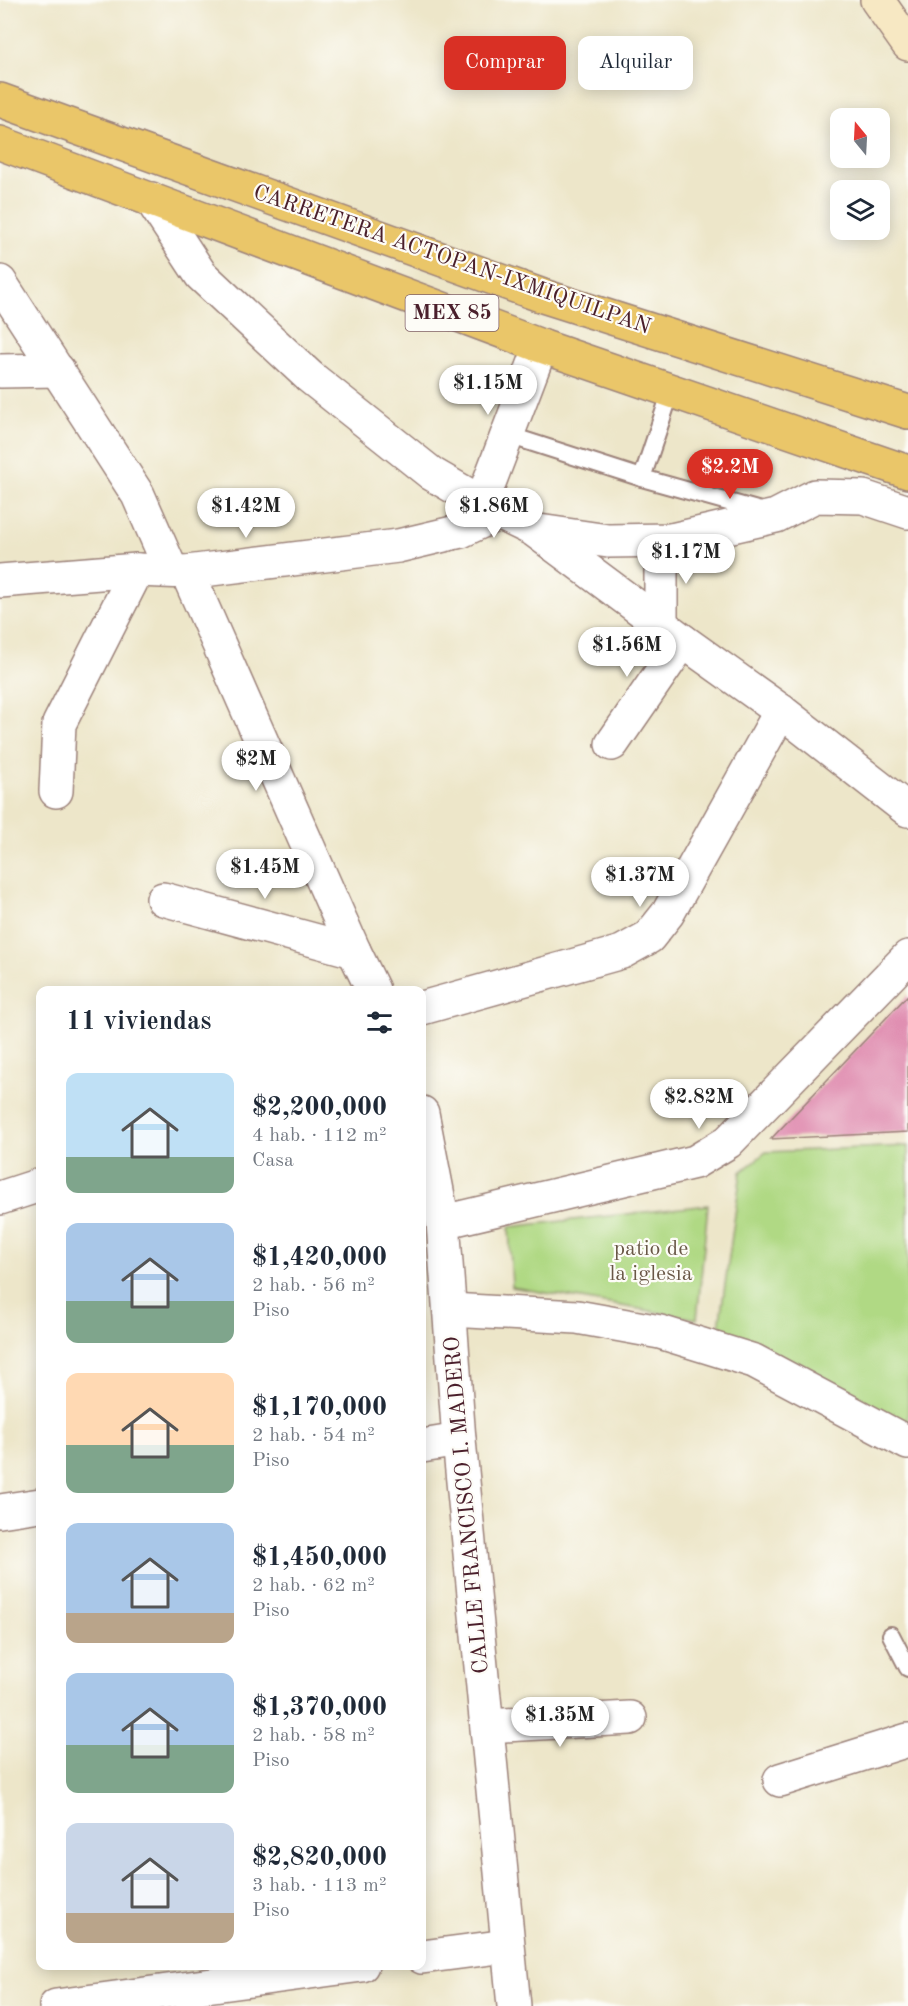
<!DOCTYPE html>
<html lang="es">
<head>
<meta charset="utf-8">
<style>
  :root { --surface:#fff; --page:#f2f2f3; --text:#1f2937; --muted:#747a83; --accent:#d93025 }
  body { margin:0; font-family:"Old Standard TT",serif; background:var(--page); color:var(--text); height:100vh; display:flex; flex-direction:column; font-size:22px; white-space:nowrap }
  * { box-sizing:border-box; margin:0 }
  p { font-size:20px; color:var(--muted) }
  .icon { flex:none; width:33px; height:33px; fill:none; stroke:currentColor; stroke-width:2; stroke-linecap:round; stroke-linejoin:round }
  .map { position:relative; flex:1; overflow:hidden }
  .drawer { position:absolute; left:36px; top:986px; width:390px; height:984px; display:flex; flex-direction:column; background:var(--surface); border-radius:12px; box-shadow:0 3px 15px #0003 }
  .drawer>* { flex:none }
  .banner { position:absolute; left:444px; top:36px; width:374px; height:54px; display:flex; gap:12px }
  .needle { width:39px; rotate:342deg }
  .controls { position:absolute; left:830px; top:108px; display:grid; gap:12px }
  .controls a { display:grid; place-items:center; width:60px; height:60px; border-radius:12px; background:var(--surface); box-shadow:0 3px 15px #0003; font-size:30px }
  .price { position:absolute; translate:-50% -51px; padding:0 14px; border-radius:21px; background:#fff; color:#222; font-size:20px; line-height:39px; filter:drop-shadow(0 2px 3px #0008) }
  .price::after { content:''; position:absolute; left:50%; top:36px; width:18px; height:14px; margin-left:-9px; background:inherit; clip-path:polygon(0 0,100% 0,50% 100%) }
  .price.current { background:var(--accent); color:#fff }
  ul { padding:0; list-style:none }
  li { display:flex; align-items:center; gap:18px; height:150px; padding:0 30px }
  li span { display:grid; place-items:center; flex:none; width:168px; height:120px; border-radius:12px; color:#555 }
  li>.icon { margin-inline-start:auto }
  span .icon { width:72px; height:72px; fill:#fffc; stroke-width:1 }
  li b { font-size:26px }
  h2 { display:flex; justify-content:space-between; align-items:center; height:72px; padding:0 30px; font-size:26px }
  .chip { padding:0 21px; border-radius:12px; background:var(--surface); box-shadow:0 3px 15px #0003; font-size:21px; line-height:54px }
  .chip.current { background:var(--accent); color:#fff }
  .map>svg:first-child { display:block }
</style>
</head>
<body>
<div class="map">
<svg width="908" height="2006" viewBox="0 0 908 2006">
  <rect width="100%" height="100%" fill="#fdfcf7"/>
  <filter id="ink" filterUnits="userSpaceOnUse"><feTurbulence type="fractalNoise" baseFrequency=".0167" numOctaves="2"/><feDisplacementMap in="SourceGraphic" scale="12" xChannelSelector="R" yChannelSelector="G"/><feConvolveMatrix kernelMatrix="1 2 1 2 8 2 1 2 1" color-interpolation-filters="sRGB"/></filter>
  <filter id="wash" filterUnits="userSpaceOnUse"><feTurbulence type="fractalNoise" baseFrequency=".008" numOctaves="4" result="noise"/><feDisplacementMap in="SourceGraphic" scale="24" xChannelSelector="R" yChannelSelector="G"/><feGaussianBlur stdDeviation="1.35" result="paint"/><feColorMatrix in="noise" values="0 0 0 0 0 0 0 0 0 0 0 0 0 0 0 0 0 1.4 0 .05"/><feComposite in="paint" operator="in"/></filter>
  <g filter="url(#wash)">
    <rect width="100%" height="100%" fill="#ede6c9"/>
    <g fill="#b0d984" stroke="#7d7c58" stroke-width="1.5">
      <path d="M908 1146V1426L719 1327 741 1172 766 1152Z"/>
      <path d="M708 1205 697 1319 512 1287 509 1227Z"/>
    </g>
    <g id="blocks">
      <path fill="#e08eb1" d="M908 995V1132L771 1139Z"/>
    </g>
  </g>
  <g filter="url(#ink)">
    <use href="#blocks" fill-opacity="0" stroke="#9c827a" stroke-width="1.5"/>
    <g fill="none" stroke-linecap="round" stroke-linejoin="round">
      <g stroke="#9c827a" stroke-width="20">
        <g id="lane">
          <path d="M671 391 642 478 764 512"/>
          <path d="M508 435 642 478"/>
          <path d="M891 1635 908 1668"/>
        </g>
      </g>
      <g stroke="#9c827a" stroke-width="36">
        <g id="street">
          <path d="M151 199 201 275 310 377 432 474 499 513 534 530 683 641 781 711 908 810"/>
          <path d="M0 282 138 495 171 570"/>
          <path d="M0 371 58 370"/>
          <path d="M481 504 541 346"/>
          <path d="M539 531 608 541 671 540 776 516 815 496 863 497 908 512"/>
          <path d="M187 572 354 951 373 990"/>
          <path d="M0 581 137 570 187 572 398 546 461 531 499 513"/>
          <path d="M661 624V571L671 540"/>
          <path d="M612 744 683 641"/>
          <path d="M56 791 59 724 137 570"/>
          <path d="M163 899 354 951"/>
          <path d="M422 1008 622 952 649 937 668 913 781 711"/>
          <path d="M422 1113 443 1222 459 1440 514 2006"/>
          <path d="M0 1198 40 1185"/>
          <path d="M443 1222 695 1162 728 1142 908 957"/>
          <path d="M451 1310 577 1317 660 1332 754 1361 908 1443"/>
          <path d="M422 1446 459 1440"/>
          <path d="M0 1511 40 1505"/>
          <path d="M487 1726 630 1718"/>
          <path d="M780 1780 908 1740"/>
          <path d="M422 1957 507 1946"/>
          <path d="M56 2006 362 1965"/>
        </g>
      </g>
      <g stroke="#9c827a" stroke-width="36">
        <path id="secondary" d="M877 0 908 44"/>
      </g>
      <g stroke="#9c827a" stroke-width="36">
        <g id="primary">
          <path d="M0 100 543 296 908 412"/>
          <path d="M0 143 541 346 908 472"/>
        </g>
      </g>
      <use href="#lane" stroke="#fff" stroke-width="16"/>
      <use href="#street" stroke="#fff" stroke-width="33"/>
      <use href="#secondary" stroke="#f7e8c3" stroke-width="33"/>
      <use href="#primary" stroke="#eac669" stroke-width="33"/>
    </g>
  </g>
  <g text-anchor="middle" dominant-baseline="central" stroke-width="4.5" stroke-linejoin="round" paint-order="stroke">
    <rect fill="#fdfcf7" stroke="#806168" stroke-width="1.5" x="405.5" y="295" width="93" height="36" rx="4.5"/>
    <g font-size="21" font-weight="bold" fill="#4a1f2b">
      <text x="452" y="313">MEX 85</text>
    </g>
    <g font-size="22" fill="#4a1f2b" stroke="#fdfcf7">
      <text transform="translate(452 260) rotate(19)">CARRETERA ACTOPAN-IXMIQUILPAN</text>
      <text transform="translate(467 1505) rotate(-95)">CALLE FRANCISCO I. MADERO</text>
    </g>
    <g font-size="22" fill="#695746" stroke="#fdfcf7">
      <text x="651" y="1249">patio de<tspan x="651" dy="25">la iglesia</tspan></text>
    </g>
  </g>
</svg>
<div class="controls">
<a><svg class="needle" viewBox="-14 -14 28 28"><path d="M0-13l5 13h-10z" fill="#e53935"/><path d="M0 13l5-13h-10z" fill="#747a83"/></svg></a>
<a><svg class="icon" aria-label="layers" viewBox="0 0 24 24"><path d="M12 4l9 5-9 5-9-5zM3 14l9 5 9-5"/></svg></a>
</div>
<b class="price" style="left:488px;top:416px">$1.15M</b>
<b class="price current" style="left:730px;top:500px">$2.2M</b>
<b class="price" style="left:246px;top:539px">$1.42M</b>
<b class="price" style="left:494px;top:539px">$1.86M</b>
<b class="price" style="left:686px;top:585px">$1.17M</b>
<b class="price" style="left:627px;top:678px">$1.56M</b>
<b class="price" style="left:256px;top:792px">$2M</b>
<b class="price" style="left:265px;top:900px">$1.45M</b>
<b class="price" style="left:640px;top:908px">$1.37M</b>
<b class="price" style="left:699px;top:1130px">$2.82M</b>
<b class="price" style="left:560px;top:1748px">$1.35M</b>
<div class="banner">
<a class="chip current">Comprar</a>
<a class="chip">Alquilar</a>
</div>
<section class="drawer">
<h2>11 viviendas<svg class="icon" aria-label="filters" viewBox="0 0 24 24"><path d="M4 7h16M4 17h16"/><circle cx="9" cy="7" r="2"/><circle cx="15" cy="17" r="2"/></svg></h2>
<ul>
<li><span style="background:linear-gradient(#bfe0f5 70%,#7fa58c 0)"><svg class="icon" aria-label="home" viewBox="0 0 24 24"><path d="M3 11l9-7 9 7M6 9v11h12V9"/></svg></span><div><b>$2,200,000</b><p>4 hab. · 112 m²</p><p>Casa</p></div></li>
<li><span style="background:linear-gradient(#a9c7e8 65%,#7fa58c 0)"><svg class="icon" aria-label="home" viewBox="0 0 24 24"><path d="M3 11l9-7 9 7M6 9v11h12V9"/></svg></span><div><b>$1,420,000</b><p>2 hab. · 56 m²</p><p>Piso</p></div></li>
<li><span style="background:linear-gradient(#ffd9b3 60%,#7fa58c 0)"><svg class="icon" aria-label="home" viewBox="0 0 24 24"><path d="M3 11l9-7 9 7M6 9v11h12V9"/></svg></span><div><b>$1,170,000</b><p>2 hab. · 54 m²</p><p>Piso</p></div></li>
<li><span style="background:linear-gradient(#a9c7e8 75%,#b9a48a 0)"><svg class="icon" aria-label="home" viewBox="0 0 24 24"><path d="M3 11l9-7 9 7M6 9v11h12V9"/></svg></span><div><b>$1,450,000</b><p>2 hab. · 62 m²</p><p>Piso</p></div></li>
<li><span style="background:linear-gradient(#a9c7e8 60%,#7fa58c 0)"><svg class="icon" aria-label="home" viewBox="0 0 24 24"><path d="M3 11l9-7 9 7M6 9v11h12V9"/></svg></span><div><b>$1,370,000</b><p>2 hab. · 58 m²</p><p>Piso</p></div></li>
<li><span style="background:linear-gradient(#c9d6e8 75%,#b9a48a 0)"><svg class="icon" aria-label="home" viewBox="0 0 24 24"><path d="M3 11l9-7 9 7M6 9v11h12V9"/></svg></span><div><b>$2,820,000</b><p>3 hab. · 113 m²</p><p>Piso</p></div></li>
</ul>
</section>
</div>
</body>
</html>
